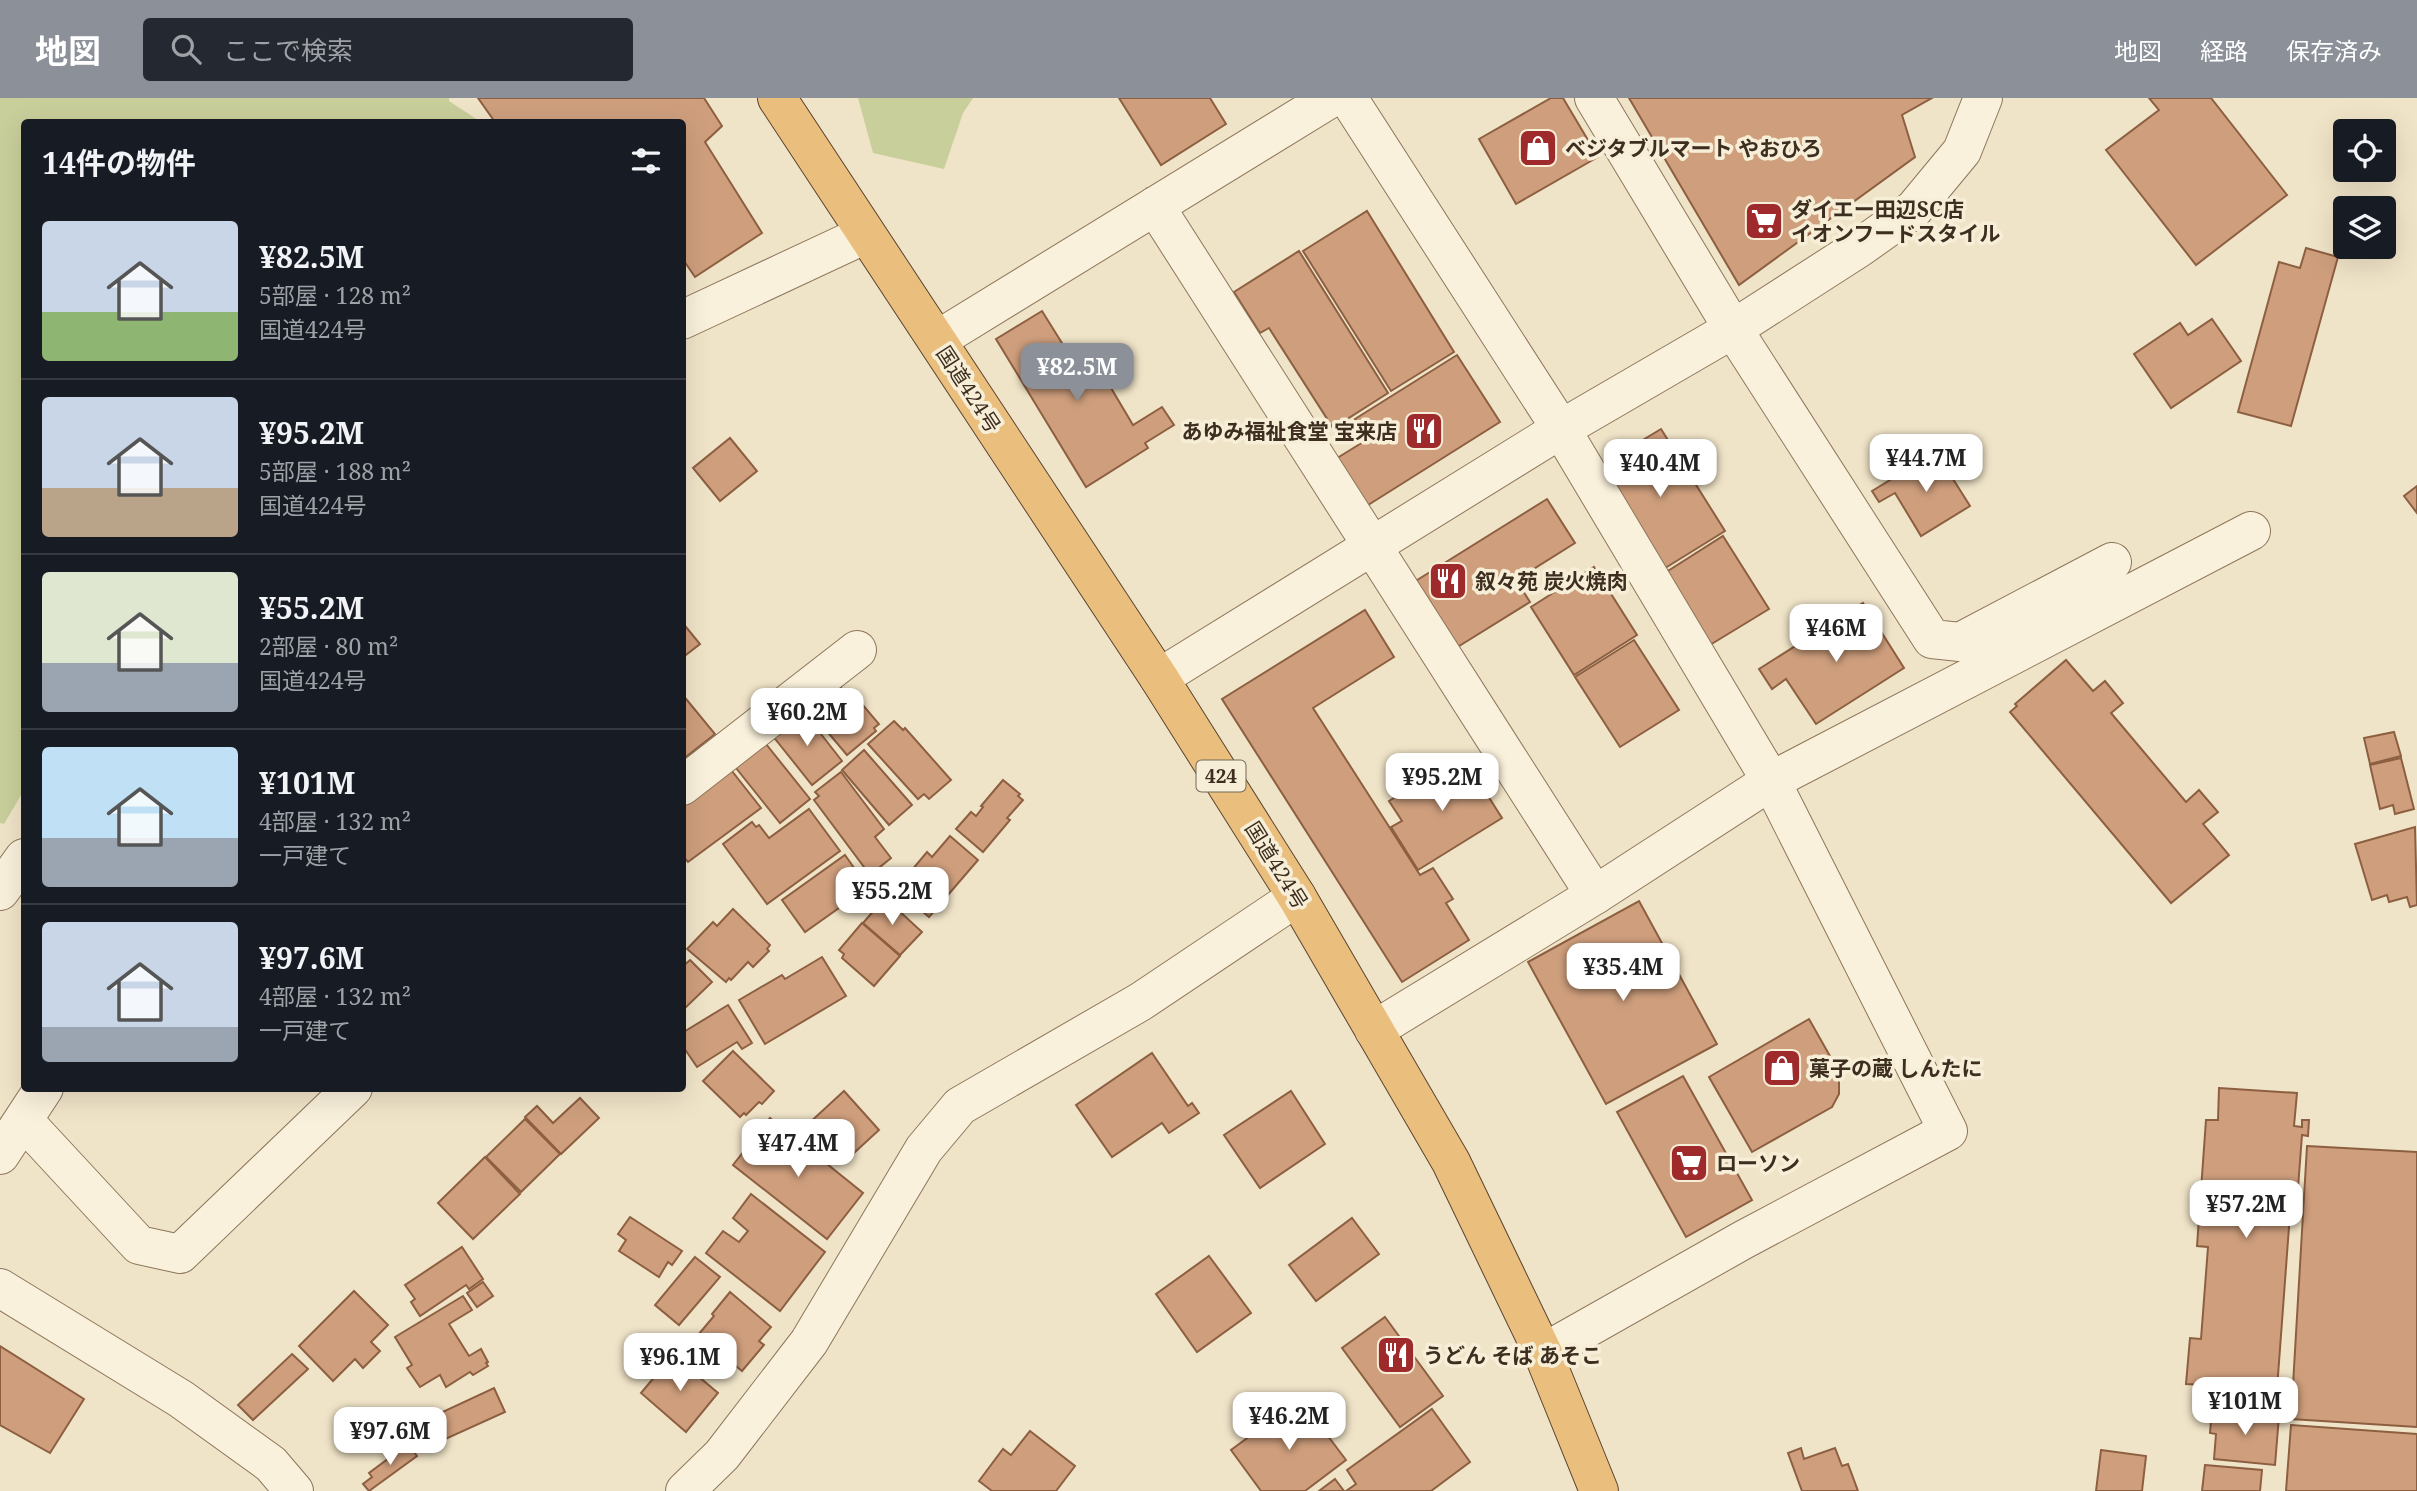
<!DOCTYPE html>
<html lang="ja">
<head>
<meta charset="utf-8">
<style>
  :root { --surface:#171b24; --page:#242831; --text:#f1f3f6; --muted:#9ea1a6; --line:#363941; --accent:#8c9099 }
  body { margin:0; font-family:"Noto Serif","Noto Sans JP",serif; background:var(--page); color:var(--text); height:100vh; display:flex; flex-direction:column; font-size:26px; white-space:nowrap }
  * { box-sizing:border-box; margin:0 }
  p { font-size:23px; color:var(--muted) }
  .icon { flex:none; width:38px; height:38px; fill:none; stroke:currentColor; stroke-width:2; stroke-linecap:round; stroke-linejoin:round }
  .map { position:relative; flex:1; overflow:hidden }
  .details { position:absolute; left:21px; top:21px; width:665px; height:973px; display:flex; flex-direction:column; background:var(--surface); border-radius:7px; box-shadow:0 7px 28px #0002 }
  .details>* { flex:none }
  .buttons { position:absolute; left:2333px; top:21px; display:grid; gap:14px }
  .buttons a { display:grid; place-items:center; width:63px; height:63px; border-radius:7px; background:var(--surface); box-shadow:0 7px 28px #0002; font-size:35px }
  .price { position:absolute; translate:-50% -60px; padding:0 16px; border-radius:14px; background:#fff; color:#222; font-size:23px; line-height:46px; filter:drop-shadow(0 2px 4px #0008) }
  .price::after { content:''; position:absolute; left:50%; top:42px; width:21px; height:16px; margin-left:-10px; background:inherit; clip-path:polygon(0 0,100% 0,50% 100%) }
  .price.on { background:var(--accent); color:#fff }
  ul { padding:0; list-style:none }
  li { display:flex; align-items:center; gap:21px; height:175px; padding:0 21px }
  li+li { border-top:2px solid var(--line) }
  li span { display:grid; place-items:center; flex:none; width:196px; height:140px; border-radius:7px; color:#555 }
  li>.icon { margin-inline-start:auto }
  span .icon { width:84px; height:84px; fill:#fffc; stroke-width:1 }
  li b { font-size:30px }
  h2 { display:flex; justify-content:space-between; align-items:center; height:84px; padding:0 21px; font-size:30px }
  header { display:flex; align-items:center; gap:42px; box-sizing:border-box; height:98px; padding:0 35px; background:var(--accent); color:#fff }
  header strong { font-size:33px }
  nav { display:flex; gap:38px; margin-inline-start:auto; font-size:24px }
  .search { width:490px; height:63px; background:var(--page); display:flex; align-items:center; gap:18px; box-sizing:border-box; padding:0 24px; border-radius:7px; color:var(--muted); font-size:26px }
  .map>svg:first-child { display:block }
</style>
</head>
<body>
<header>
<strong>地図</strong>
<div class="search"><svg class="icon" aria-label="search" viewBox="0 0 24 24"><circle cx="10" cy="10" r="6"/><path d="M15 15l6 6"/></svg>ここで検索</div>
<nav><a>地図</a><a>経路</a><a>保存済み</a></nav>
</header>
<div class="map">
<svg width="2417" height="1393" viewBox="0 0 2417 1393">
  <rect width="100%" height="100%" fill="#f0e4c8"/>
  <g fill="#c9cf9b">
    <path d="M0 0H449V3L481 24H24V692L4 726 0 725Z"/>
    <path d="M858 0H973L963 15 944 71 873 55Z"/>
  </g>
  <g fill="#cf9f7d" stroke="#8d5f41" stroke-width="2">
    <path d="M478 0H704L722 28 705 44 762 135 695 179 682 160V24H495Z"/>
    <path d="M1119 0H1210L1226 26 1161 67Z"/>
    <path d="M1551 0H1563L1598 59 1516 106 1479 41Z"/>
    <path d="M1629 0H1932L1902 17 1915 59 1739 187Z"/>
    <path d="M2149 0H2211L2287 97 2196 167 2106 52 2159 12Z"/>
    <path d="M1367 113 1454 254 1391 293 1303 153Z"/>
    <path d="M2306 150 2338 159 2291 328 2238 314 2279 164 2300 170Z"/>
    <path d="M1299 153 1388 295 1333 330 1269 230 1260 235 1234 194Z"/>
    <path d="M1042 213 1085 282 1101 273 1133 327 1162 309 1174 327 1145 345 1148 350 1086 389 996 241Z"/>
    <path d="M2212 221 2241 263 2171 310 2134 256 2180 225 2188 237Z"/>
    <path d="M1457 257 1500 324 1365 409 1334 362 1368 341 1355 321Z"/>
    <path d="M1661 331 1725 433 1662 472 1593 372Z"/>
    <path d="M730 340 757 373 720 403 693 370Z"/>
    <path d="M1936 354 1970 408 1921 438 1895 395 1879 404 1872 393Z"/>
    <path d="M2417 388V415L2404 398Z"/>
    <path d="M1547 401 1575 445 1516 482 1530 504 1456 550 1414 484Z"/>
    <path d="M1723 438 1769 511 1705 550 1660 478Z"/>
    <path d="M1594 469 1637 537 1574 577 1531 509Z"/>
    <path d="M1863 505 1904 570 1816 626 1786 581 1772 591 1759 571Z"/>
    <path d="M1365 512 1394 559 1313 610 1420 777 1433 770 1453 801 1446 805 1469 842 1402 884 1222 601Z"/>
    <path d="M686 529 700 546 682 560V531Z"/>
    <path d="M1634 542 1679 612 1620 649 1575 579Z"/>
    <path d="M2066 562 2093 593 2105 583 2123 605 2111 615 2186 704 2199 692 2218 714 2203 726 2229 757 2171 805 2010 614 2017 608 2015 606Z"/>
    <path d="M835 583 852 603 856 599 879 626 874 630 876 633 847 657 809 612Z"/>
    <path d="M682 596 715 636 682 662Z"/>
    <path d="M803 613 842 663 812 687 772 637Z"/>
    <path d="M894 623 903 632 905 630 951 682 929 701 924 696 918 701 868 646Z"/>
    <path d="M2394 634 2401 658 2370 666 2364 640Z"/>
    <path d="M762 641 810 701 780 725 732 665Z"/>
    <path d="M864 652 912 707 889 727 842 672Z"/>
    <path d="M1462 657 1502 720 1418 772 1391 729 1402 723 1389 703Z"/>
    <path d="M2401 660 2414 711 2395 716 2393 707 2380 711 2370 667Z"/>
    <path d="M728 668 761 710 688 764 682 757V702Z"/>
    <path d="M841 674 884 731 875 739 891 760 870 777 814 702 819 698 815 694Z"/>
    <path d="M1003 682 1020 696 1018 698 1023 702 1007 720 1010 722 983 754 956 731 971 714 976 718 983 709 981 708Z"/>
    <path d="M809 711 840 753 767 806 723 746 752 724 756 729 759 727 769 740Z"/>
    <path d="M2415 729 2417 807 2410 809 2407 799 2389 804 2387 797 2372 802 2355 746Z"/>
    <path d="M950 738 978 762 929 819 896 791 927 754 932 759Z"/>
    <path d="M845 757 864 784 842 799 846 805 805 834 782 802Z"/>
    <path d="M885 800 922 834 900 857 863 825Z"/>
    <path d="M1639 803 1717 946 1606 1006 1528 864Z"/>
    <path d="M733 811 770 847 767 851 769 853 753 869 748 864 731 882 729 880 726 884 687 851 713 824 717 828Z"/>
    <path d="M862 825 900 858 874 888 842 860 844 856 839 852Z"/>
    <path d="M822 859 846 898 765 946 739 902 782 877 785 881Z"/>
    <path d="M690 862 712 884 682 913V869Z"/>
    <path d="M728 907 752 945 742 951 737 944 697 969 682 947V935Z"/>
    <path d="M1809 921 1839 974V996L1832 1009 1752 1054 1709 979Z"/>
    <path d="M733 953 774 993 762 1006 759 1004 746 1017 744 1015 740 1019 703 983Z"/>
    <path d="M1152 955 1188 1008 1192 1005 1199 1015 1169 1035 1162 1025 1112 1059 1076 1007Z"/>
    <path d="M1683 978 1752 1102 1686 1139 1617 1014Z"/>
    <path d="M2219 990 2297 995 2294 1028 2302 1029V1022H2309L2308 1038 2302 1037 2297 1103 2291 1102 2277 1291 2270 1290 2269 1299 2204 1295 2205 1287 2186 1286 2190 1240 2201 1241 2208 1149 2197 1148 2206 1022H2218Z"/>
    <path d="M844 993 879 1032 843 1065 807 1027Z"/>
    <path d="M1291 993 1325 1046 1260 1090 1224 1037Z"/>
    <path d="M580 1000 599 1020 561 1056 525 1019 537 1008 553 1025Z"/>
    <path d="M770 1020 863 1095 827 1141 733 1067Z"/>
    <path d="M525 1021 560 1056 521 1094 486 1059Z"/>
    <path d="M2307 1048 2417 1054V1329L2291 1321Z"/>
    <path d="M485 1059 520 1096 473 1141 438 1105Z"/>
    <path d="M751 1096 825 1154 780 1213 706 1155 723 1133 739 1144 748 1133 733 1120Z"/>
    <path d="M630 1119 682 1153 672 1167 668 1164 659 1179 619 1153 626 1142 618 1136Z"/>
    <path d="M1352 1120 1379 1156 1316 1203 1289 1167Z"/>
    <path d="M462 1149 483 1181 469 1191 466 1187 420 1218 411 1204 415 1201 405 1187Z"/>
    <path d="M1209 1158 1251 1215 1197 1254 1156 1196Z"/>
    <path d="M695 1159 720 1179 679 1227 655 1207Z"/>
    <path d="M483 1184 493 1198 477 1209 467 1195Z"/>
    <path d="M354 1193 388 1227 371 1244 380 1253 363 1270 355 1261 333 1283 299 1248Z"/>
    <path d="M730 1194 771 1229 759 1243 764 1247 742 1273 730 1263 719 1276 688 1249 714 1218 712 1216Z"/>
    <path d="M463 1198 472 1212 449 1226 469 1258 481 1251 488 1264 486 1265 488 1268 473 1277 470 1274 446 1289 440 1277 420 1289 407 1270 412 1267 395 1239Z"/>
    <path d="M1385 1219 1443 1298 1400 1329 1342 1250Z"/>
    <path d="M0 1248 84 1301 50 1355 0 1327Z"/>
    <path d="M292 1256 308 1271 253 1322 238 1307Z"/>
    <path d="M673 1257 718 1295 686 1334 641 1295Z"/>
    <path d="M494 1290 505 1314 430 1348 419 1325Z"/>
    <path d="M1300 1301 1346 1362 1305 1393H1261L1231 1352Z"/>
    <path d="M1432 1311 1470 1364 1431 1393H1346L1356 1386 1347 1372Z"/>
    <path d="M2212 1311 2279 1318 2275 1367 2214 1361 2216 1336 2210 1335Z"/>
    <path d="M404 1312 411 1342 376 1350 370 1320Z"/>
    <path d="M2291 1327 2417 1336V1393H2286Z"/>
    <path d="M1030 1333 1075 1368 1056 1393H992L979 1383 1003 1351 1011 1357Z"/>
    <path d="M408 1346 417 1358 369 1393 363 1386 372 1379 369 1375Z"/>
    <path d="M1801 1350 1804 1361 1835 1350 1842 1368 1848 1366 1858 1393H1802L1788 1355Z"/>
    <path d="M2101 1352 2146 1358 2142 1393H2096Z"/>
    <path d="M2205 1367 2262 1372 2260 1393H2202Z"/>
    <path d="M1335 1381 1344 1393H1319Z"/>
  </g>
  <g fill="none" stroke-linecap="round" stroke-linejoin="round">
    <g stroke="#8d765c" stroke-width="40">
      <g id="minor">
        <path d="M1348 0 1561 331 1771 683 1948 1033 1743 1142 1543 1255"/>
        <path d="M1594 0 1733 231 1932 541 1960 544 2112 464"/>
        <path d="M1155 108 1595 797"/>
        <path d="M682 222 866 136"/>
        <path d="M937 242 1331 0"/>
        <path d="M682 688 857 552"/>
        <path d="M0 793 24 760"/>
        <path d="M1374 932 1595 797 1771 683 2251 433"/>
        <path d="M24 1023 139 1147 180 1156 353 990"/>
        <path d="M0 1057 44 990"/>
        <path d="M0 1190 181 1301 271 1366 294 1393"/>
        <path d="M685 1393 722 1357 809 1244 924 1051 960 1008 1140 904 1297 799"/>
      </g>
    </g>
    <g stroke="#8d765c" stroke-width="40">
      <path id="tertiary" d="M1159 580 1561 331 1733 231 1859 150 1914 111 1962 53 1983 0"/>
    </g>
    <g stroke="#5b4430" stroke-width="40">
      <path id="trunk" d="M777 0 1159 580 1297 799 1451 1064 1543 1255 1599 1393"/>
    </g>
    <use href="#minor" stroke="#faf1dc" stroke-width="38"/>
    <use href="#tertiary" stroke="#faf1dc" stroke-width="38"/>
    <use href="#trunk" stroke="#eabe7c" stroke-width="38"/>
  </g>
  <defs>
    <g id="shop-square" transform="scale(2.0125)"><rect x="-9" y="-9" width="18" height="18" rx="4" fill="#9e2a2b" stroke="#f7eed8"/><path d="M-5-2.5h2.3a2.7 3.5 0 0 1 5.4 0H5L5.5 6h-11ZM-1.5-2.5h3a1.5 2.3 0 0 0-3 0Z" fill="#fff"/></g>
    <g id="supermarket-square" transform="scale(2.0125)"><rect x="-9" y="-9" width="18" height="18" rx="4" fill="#9e2a2b" stroke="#f7eed8"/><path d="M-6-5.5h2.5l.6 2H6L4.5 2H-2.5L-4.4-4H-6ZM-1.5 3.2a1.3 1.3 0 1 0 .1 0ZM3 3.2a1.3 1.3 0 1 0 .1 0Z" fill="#fff"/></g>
    <g id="restaurant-square" transform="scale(2.0125)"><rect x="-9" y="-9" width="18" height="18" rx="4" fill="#9e2a2b" stroke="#f7eed8"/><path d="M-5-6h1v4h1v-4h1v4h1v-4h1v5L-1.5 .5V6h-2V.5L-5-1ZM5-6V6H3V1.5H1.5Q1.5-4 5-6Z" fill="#fff"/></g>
  </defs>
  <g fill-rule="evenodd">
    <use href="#shop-square" x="1538" y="50"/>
    <use href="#supermarket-square" x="1764" y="123"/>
    <use href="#restaurant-square" x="1424" y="333"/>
    <use href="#restaurant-square" x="1448" y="483"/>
    <use href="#shop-square" x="1782" y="970"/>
    <use href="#supermarket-square" x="1689" y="1065"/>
    <use href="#restaurant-square" x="1396" y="1257"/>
  </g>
  <g text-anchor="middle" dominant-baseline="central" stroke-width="7" stroke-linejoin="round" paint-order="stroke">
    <rect fill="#f7eed8" stroke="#756857" stroke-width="2" x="1196.5" y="662.5" width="49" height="31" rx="5"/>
    <g font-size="19" font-weight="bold" fill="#3d2e20">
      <text x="1221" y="678">424</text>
    </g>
    <g font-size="21" font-weight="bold" fill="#3d2e20" stroke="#f7eed8" text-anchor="start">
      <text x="1565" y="50">ベジタブルマート やおひろ</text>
      <text x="1791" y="111">ダイエー田辺SC店<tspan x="1791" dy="24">イオンフードスタイル</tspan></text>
      <text x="1397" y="333" text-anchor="end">あゆみ福祉食堂 宝来店</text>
      <text x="1475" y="483">叙々苑 炭火焼肉</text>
      <text x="1809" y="970">菓子の蔵 しんたに</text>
      <text x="1716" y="1065">ローソン</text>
      <text x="1423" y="1257">うどん そば あそこ</text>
    </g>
    <g font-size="21" fill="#3d2e20" stroke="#f7eed8">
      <text transform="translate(969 291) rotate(57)">国道424号</text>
      <text transform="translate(1277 767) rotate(58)">国道424号</text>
    </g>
  </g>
</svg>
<div class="buttons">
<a><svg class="icon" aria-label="locate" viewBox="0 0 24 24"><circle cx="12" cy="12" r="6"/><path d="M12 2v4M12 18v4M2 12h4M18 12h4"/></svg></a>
<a><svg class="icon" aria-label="layers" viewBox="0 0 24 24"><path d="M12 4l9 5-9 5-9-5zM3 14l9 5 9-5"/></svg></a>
</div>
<b class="price on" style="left:1077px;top:305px">¥82.5M</b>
<b class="price" style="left:1926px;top:396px">¥44.7M</b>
<b class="price" style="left:1660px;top:401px">¥40.4M</b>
<b class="price" style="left:1836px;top:566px">¥46M</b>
<b class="price" style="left:807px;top:650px">¥60.2M</b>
<b class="price" style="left:1442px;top:715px">¥95.2M</b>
<b class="price" style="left:892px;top:829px">¥55.2M</b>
<b class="price" style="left:1623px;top:905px">¥35.4M</b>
<b class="price" style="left:798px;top:1081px">¥47.4M</b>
<b class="price" style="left:2246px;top:1142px">¥57.2M</b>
<b class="price" style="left:680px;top:1295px">¥96.1M</b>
<b class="price" style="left:2245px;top:1339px">¥101M</b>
<b class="price" style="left:1289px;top:1354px">¥46.2M</b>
<b class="price" style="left:390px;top:1369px">¥97.6M</b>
<section class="details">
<h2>14件の物件<svg class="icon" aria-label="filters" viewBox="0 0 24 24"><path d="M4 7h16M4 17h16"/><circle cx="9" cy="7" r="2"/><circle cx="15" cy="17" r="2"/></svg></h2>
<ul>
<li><span style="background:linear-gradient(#c9d6e8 65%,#8fb573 0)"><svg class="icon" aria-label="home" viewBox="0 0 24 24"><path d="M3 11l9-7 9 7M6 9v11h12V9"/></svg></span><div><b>¥82.5M</b><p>5部屋 · 128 m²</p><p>国道424号</p></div></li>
<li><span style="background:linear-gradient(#c9d6e8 65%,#b9a48a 0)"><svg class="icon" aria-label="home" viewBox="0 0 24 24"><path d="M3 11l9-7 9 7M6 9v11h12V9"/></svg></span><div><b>¥95.2M</b><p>5部屋 · 188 m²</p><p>国道424号</p></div></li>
<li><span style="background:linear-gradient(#dfe7d0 65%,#9aa5b1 0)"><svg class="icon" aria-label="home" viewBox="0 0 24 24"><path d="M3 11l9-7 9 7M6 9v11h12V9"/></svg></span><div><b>¥55.2M</b><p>2部屋 · 80 m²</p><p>国道424号</p></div></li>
<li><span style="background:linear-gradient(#bfe0f5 65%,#9aa5b1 0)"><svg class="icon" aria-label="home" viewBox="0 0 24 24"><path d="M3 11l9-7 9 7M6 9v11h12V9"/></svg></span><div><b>¥101M</b><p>4部屋 · 132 m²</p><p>一戸建て</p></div></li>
<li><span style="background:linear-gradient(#c9d6e8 75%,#9aa5b1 0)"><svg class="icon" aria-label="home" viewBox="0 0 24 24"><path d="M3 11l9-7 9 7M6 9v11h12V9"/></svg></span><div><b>¥97.6M</b><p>4部屋 · 132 m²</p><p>一戸建て</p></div></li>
</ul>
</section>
</div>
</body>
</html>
